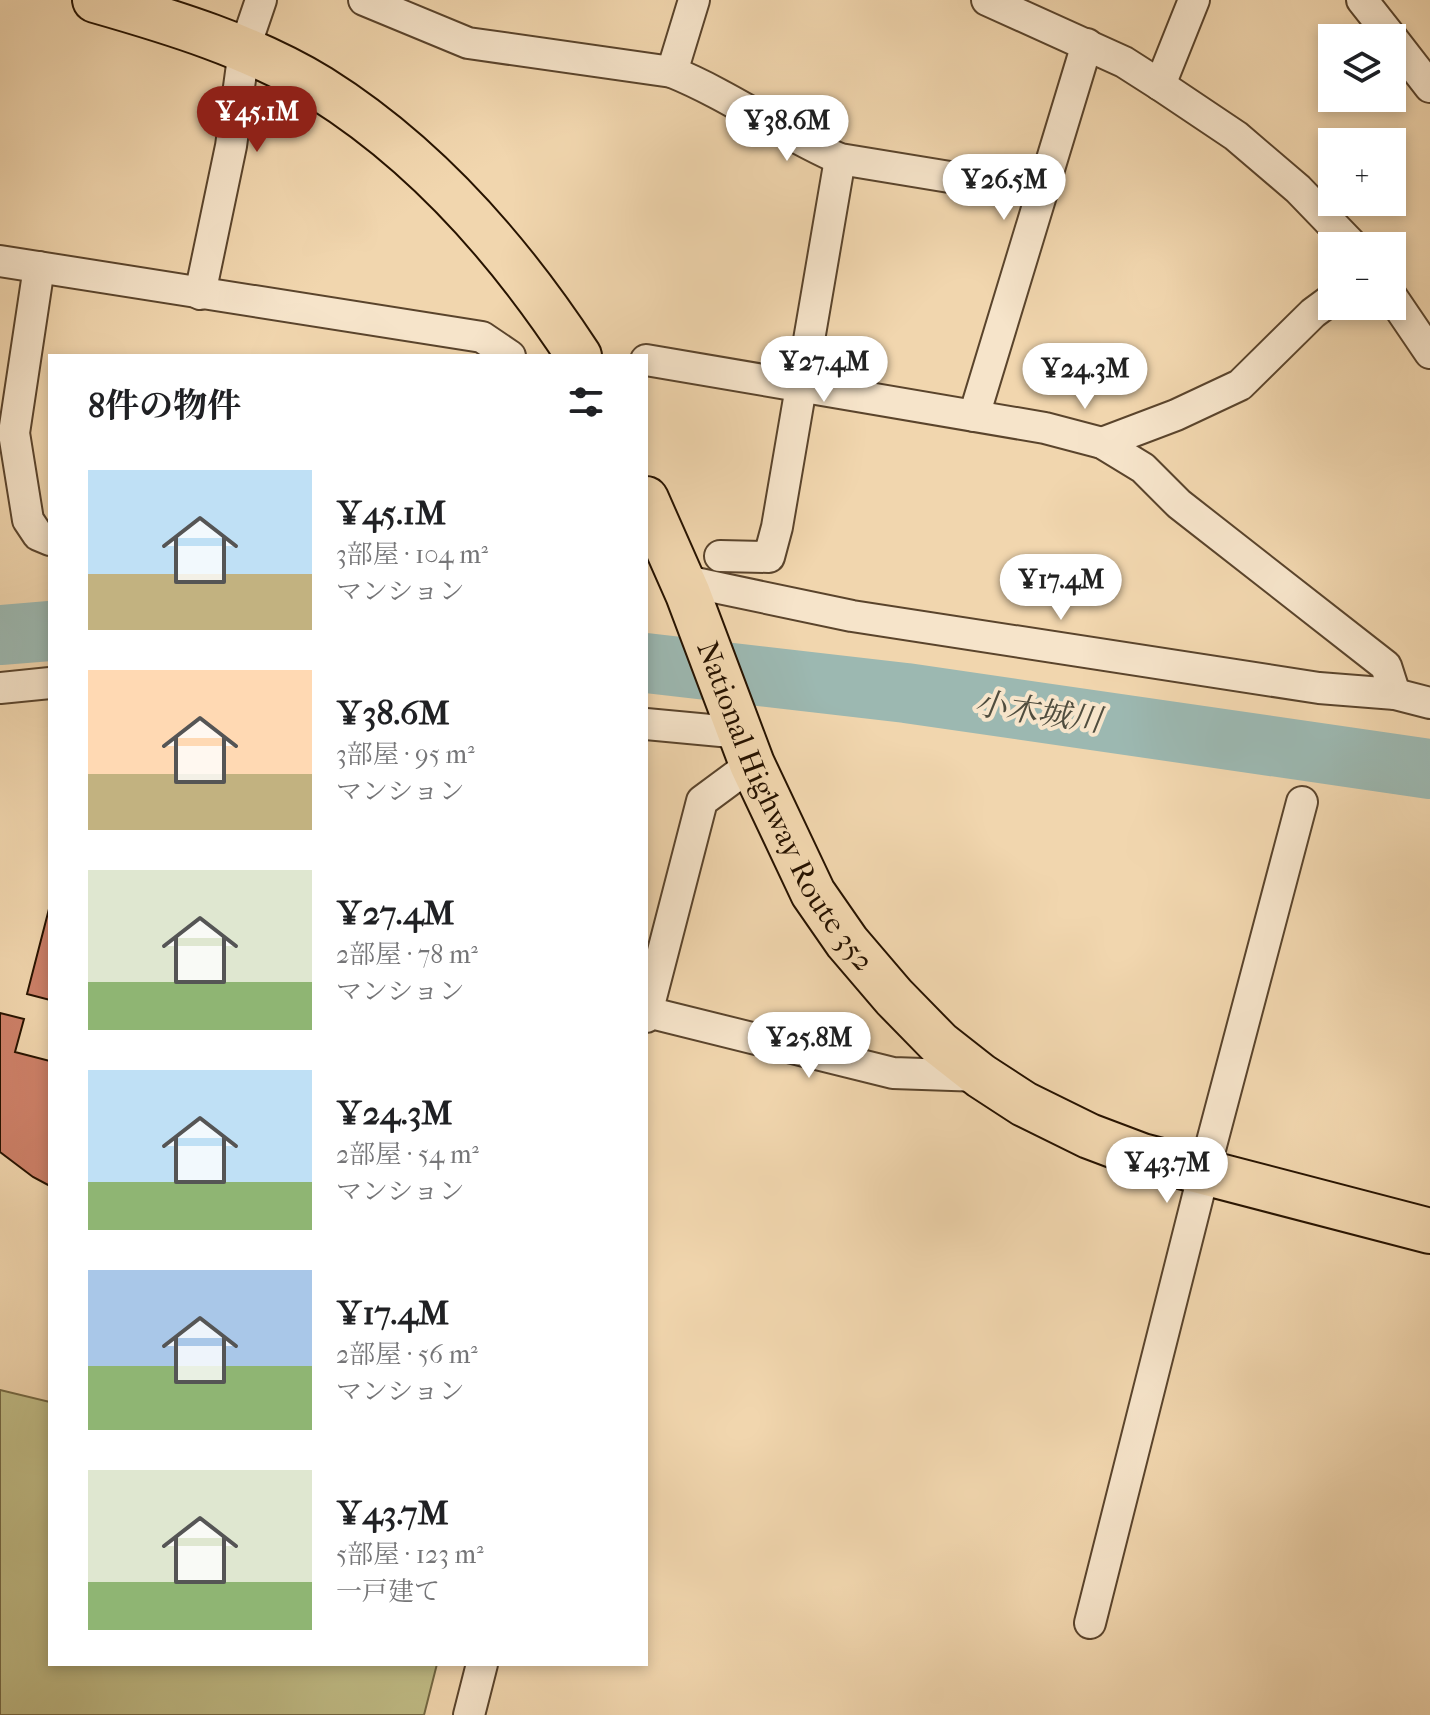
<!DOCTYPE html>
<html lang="ja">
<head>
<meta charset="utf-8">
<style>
  :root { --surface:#fff; --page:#f2f2f2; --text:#202124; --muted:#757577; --accent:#8f2418 }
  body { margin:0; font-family:"IM FELL French Canon","Noto Serif JP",serif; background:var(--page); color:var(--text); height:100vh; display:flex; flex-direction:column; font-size:30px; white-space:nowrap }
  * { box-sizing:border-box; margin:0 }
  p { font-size:26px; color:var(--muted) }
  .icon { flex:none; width:44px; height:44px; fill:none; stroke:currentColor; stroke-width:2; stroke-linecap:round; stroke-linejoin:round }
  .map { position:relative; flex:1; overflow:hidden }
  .sheet { position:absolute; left:48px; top:354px; width:600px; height:1312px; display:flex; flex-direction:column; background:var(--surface); border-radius:0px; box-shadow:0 4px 12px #0003 }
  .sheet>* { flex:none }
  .controls { position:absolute; left:1318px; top:24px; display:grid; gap:16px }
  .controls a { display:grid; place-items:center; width:88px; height:88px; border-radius:0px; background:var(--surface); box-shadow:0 4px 12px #0003; font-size:40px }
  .price { position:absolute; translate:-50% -68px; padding:0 18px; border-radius:28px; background:#fff; color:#222; font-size:26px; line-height:52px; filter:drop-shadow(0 2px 4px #0008) }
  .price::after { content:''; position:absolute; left:50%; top:48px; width:24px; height:18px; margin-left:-12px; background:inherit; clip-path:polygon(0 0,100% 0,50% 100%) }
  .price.on { background:var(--accent); color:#fff }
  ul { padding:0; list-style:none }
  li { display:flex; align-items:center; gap:24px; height:200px; padding:0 40px }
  li span { display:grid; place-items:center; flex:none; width:224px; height:160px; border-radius:0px; color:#555 }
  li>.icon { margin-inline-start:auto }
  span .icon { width:96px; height:96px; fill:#fffc; stroke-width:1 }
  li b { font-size:34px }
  h2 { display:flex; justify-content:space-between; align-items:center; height:96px; padding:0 40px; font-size:34px }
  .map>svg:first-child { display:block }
</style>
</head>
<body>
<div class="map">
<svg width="1430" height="1715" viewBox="0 0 1430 1715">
  <rect width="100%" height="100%" fill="#f1d6ae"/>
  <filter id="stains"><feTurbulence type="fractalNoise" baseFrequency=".0025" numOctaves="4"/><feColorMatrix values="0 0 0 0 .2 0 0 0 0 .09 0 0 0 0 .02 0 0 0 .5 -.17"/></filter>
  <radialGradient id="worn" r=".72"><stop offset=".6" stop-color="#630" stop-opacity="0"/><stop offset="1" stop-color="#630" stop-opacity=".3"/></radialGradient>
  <path fill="#c0bc86" stroke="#746843" stroke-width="2" d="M0 1390 50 1402V1664H437L424 1715H0Z"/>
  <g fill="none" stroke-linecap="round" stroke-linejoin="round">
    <g stroke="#9cb8b1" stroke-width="60">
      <path d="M0 635 50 631"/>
      <path d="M646 663 906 693 1430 769"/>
    </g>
  </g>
  <g fill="#ce8169" stroke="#271300" stroke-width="2">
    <path d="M50 905V1000L27 994Z"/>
    <path d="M0 1013 24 1019 15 1052 50 1061V1186L33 1177 0 1152Z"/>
  </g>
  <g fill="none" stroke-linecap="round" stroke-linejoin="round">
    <g stroke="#5a442c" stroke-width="34">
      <g id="minor">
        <path d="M364 0 468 43 672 72"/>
        <path d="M694 0 672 72C731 96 782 134 840 159L1041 192"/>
        <path d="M987 0 1124 62 1160 85 1236 136 1298 189 1353 246"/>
        <path d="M1362 0 1392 38"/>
        <path d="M1392 38 1430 87"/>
        <path d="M1160 85 1194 0"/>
        <path d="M0 261 482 337 510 356"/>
        <path d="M39 267 14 433 28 520 38 535 50 540"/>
        <path d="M200 294 231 146 244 50 261 0"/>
        <path d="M1392 297 1430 353"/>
        <path d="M646 360 1045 428 1102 443 1143 468 1179 504 1386 666 1395 694"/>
        <path d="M974 416 1087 44"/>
        <path d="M1102 443 1176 415 1240 385 1313 313 1332 299"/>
        <path d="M720 556 769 557 777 527 840 159"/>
        <path d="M681 580 852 616 1319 688 1395 694 1430 703"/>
        <path d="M0 688 50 683"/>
        <path d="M646 724 742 733"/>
        <path d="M647 1012 893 1073 981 1076"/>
        <path d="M646 1017 702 801 752 764"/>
        <path d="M1090 1623 1204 1172 1302 802"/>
        <path d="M469 1715 482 1664"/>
      </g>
    </g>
    <g stroke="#271300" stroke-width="48">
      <g id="trunk">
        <path d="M95 0C172 22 251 46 320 88 427 155 511 252 579 356"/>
        <path id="s1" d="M646 499 688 594 752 764 813 893 847 942 894 997 939 1043 981 1076 1024 1104 1089 1136 1142 1156 1430 1231"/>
      </g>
    </g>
    <use href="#minor" stroke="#f6e4ca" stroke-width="30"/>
    <use href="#trunk" stroke="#f1d6ae" stroke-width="44"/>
  </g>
  <g text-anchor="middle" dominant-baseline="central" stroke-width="8" stroke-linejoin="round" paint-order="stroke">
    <g font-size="30" fill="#271300" stroke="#f6e4ca">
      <text stroke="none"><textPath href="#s1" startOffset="338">National Highway Route 352</textPath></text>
    </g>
    <g font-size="32" font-style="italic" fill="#504d3e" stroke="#f6e4ca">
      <text transform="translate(1038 712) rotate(8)">小木城川</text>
    </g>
  </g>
  <rect width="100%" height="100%" filter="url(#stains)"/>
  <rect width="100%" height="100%" fill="url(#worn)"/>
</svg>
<div class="controls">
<a><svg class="icon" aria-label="layers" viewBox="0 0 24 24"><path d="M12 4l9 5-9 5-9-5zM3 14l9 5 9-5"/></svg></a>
<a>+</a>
<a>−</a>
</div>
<b class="price on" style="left:257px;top:154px">¥45.1M</b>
<b class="price" style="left:787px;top:163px">¥38.6M</b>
<b class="price" style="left:1004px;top:222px">¥26.5M</b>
<b class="price" style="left:824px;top:404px">¥27.4M</b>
<b class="price" style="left:1085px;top:411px">¥24.3M</b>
<b class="price" style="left:1061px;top:622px">¥17.4M</b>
<b class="price" style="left:809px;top:1080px">¥25.8M</b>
<b class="price" style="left:1167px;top:1205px">¥43.7M</b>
<section class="sheet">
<h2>8件の物件<svg class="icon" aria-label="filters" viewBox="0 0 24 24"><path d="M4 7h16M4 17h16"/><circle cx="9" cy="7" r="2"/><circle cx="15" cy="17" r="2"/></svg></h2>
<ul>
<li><span style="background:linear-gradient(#bfe0f5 65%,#c2b280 0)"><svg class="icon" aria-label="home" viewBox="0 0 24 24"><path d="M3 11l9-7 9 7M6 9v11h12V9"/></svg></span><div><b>¥45.1M</b><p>3部屋 · 104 m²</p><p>マンション</p></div></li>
<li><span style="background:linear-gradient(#ffd9b3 65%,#c2b280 0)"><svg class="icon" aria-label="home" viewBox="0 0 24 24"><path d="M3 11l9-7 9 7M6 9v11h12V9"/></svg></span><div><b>¥38.6M</b><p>3部屋 · 95 m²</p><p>マンション</p></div></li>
<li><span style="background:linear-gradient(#dfe7d0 70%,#8fb573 0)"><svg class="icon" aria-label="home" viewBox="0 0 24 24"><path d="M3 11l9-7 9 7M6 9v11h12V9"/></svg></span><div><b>¥27.4M</b><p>2部屋 · 78 m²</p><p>マンション</p></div></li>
<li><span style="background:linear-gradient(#bfe0f5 70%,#8fb573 0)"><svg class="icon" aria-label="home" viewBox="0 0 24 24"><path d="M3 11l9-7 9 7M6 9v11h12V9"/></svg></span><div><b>¥24.3M</b><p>2部屋 · 54 m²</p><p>マンション</p></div></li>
<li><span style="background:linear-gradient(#a9c7e8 60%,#8fb573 0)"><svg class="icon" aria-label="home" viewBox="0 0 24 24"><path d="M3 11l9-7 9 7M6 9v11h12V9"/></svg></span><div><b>¥17.4M</b><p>2部屋 · 56 m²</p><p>マンション</p></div></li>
<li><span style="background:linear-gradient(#dfe7d0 70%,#8fb573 0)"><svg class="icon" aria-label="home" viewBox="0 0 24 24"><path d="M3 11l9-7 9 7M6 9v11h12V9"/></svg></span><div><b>¥43.7M</b><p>5部屋 · 123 m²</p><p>一戸建て</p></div></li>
</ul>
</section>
</div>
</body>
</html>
